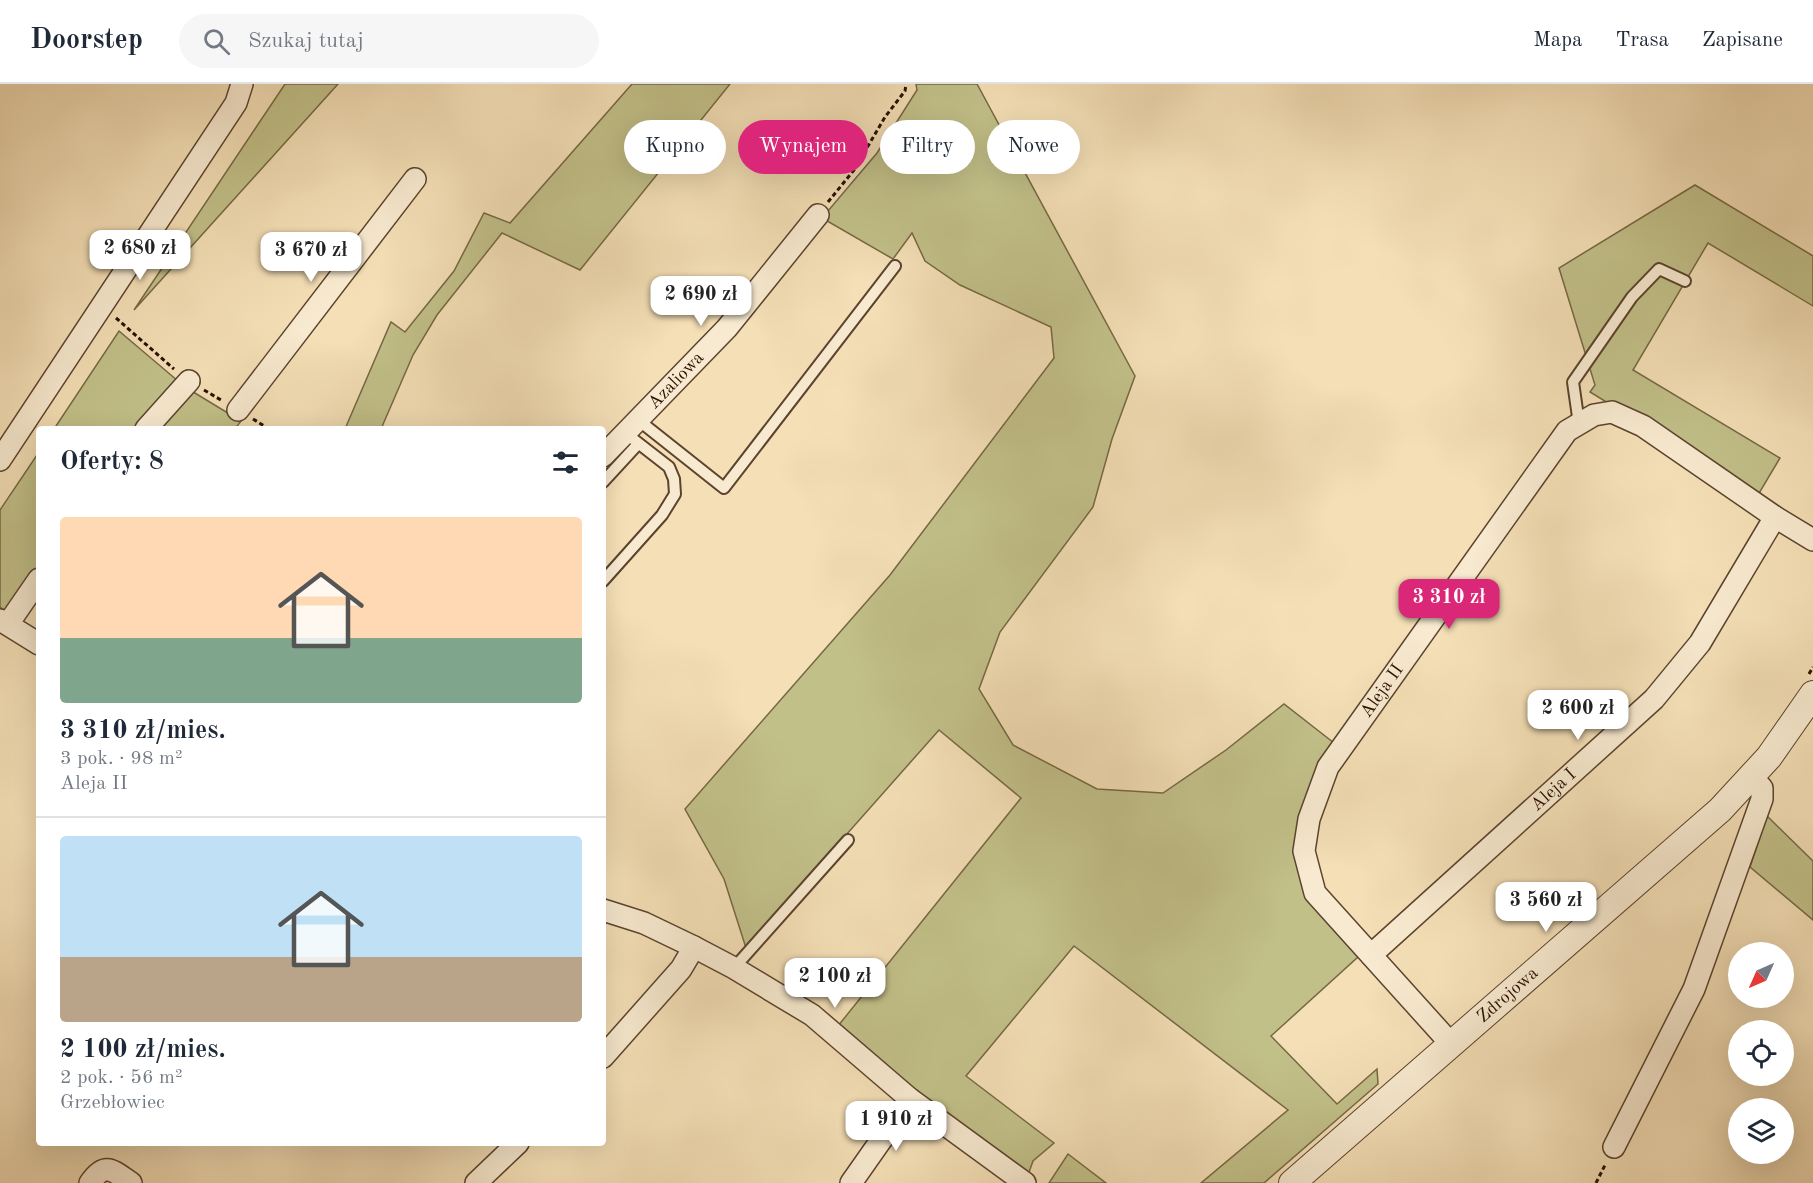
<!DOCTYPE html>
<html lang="pl">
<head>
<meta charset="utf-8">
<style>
  :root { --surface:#fff; --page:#f6f6f7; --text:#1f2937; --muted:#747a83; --line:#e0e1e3; --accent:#db2777 }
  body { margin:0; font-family:"Old Standard TT",serif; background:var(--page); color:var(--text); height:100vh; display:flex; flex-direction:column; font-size:22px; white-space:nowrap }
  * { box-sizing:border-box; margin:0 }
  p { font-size:20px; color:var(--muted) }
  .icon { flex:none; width:33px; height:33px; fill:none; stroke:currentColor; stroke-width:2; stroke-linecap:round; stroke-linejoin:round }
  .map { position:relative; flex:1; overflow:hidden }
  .panel { position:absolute; left:36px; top:342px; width:570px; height:720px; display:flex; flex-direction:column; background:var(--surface); border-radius:6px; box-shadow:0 6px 24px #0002 }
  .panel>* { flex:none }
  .banner { position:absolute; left:624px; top:36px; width:570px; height:54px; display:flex; gap:12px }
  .needle { width:39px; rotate:225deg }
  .fabs { position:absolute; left:1728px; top:858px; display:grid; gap:12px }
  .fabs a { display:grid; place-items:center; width:66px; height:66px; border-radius:50%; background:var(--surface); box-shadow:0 6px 24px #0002; font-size:30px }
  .price { position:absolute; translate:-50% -51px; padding:0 14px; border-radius:12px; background:#fff; color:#222; font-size:20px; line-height:39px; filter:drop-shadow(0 2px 3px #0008) }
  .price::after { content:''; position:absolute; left:50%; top:36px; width:18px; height:14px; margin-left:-9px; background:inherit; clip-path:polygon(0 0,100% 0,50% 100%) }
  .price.on { background:var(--accent); color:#fff }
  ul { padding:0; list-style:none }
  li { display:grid; align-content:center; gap:12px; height:318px; padding:0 24px }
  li+li { border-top:2px solid var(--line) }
  li span { display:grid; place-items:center; height:186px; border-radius:6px; color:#555 }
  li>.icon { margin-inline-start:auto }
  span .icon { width:108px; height:108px; fill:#fffc; stroke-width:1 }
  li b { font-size:26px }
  h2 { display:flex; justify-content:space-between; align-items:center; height:72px; padding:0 24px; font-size:26px }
  .pill { padding:0 21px; border-radius:27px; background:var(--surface); box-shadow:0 6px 24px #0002; font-size:21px; line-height:54px }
  .pill.on { background:var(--accent); color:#fff }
  header { display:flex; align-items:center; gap:36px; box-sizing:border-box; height:84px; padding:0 30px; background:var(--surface); border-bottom:2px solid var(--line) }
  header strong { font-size:28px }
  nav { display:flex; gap:33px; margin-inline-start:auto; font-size:21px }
  .search { width:420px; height:54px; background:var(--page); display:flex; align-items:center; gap:15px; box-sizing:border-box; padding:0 21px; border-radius:33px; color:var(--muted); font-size:22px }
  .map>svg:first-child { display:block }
</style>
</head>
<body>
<header>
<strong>Doorstep</strong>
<div class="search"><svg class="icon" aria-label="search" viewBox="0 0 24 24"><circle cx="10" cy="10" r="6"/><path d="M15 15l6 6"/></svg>Szukaj tutaj</div>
<nav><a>Mapa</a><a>Trasa</a><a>Zapisane</a></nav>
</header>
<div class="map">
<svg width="1813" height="1099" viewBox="0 0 1813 1099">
  <rect width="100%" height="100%" fill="#f4dfb6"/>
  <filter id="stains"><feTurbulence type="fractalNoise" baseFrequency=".00333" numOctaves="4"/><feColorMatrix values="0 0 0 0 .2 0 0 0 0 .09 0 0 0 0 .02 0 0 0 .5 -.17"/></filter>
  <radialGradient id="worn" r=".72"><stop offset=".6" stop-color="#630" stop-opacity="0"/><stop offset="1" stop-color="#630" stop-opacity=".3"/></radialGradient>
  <g fill="#c2c089" stroke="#766844" stroke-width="1.5">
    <path d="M285 0H338L134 226Z"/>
    <path d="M632 0H730L580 186 502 149 437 231 413 271 381 345H345L391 238 405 248 454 187 484 129 510 139Z"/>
    <path d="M916 0H977L1135 292 1112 355 1093 423 1000 548 979 605 1013 661 1097 705 1163 709 1226 666 1284 620 1334 659 1296 769 1359 872 1271 952 1337 1020 1377 985 1378 1000 1264 1099H1201L1288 1026 1074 862 966 992 1054 1059 1033 1077 1028 1091 912 1009 838 942 1021 714 939 646 746 864 724 795 685 725 890 491 1054 274 1051 243 960 201 925 177 912 149 893 175 822 134 877 69 917 6Z"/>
    <path d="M1695 101 1813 172V222L1708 159 1633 286 1780 374 1758 411 1590 308 1595 301 1559 184Z"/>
    <path d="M119 247 178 297 142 334 135 345H54Z"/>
    <path d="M190 306 241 337 235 345H156Z"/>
    <path d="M39 368V482L7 528 0 523V426Z"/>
    <path d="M1767 732 1813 777V836L1750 783Z"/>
    <path d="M1068 1070 1106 1099H1049Z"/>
  </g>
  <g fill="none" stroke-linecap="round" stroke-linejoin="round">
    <g stroke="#5c432e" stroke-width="14">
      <g id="service">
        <path d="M637 335 724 404 895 182"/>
        <path d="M1579 340 1573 298 1632 213 1659 185 1685 197"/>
        <path d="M603 398 638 360"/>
        <path d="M603 497 662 431 675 410 674 395 669 383 624 348"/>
        <path d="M734 884 848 756"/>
      </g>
    </g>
    <g stroke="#5c432e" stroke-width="24">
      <g id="minor">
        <path d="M238 326 415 95"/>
        <path d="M146 345 189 297"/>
        <path id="s1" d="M603 372 727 244 818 131"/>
        <path d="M0 376 236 19 242 0"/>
        <path d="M0 536 39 560"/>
        <path d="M8 540 39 495"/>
        <path d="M603 826 644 839 694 863 734 884 812 931 910 1015 1025 1099"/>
        <path id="s2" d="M1371 871 1654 615 1700 559 1775 433"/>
        <path id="s3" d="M1452 961 1315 809 1304 767 1309 735 1328 683 1567 347 1594 331 1612 328 1643 342 1775 433 1813 456"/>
        <path d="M603 973 681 885 694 863"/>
        <path d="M1614 1063 1694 905 1762 715V704L1752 693"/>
        <path d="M90 1099C105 1077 112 1086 131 1099"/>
        <path d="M476 1099 518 1059"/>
        <path d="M851 1099 910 1015"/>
      </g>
    </g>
    <g stroke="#5c432e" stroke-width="28">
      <g id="tertiary">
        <path id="s4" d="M1292 1099 1720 726 1769 673 1813 610"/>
      </g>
    </g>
    <g stroke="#290f00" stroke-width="3" stroke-dasharray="4.5 3" stroke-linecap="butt">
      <path d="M828 118 854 86 885 33 905 7 906 0"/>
      <path d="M116 234 174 285"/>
      <path d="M204 306 221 316"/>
      <path d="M253 335 269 345"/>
      <path d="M1809 590 1813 583"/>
      <path d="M1596 1099 1606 1079"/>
    </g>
    <use href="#service" stroke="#f8ead0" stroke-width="10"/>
    <use href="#minor" stroke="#f8ead0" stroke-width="21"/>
    <use href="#tertiary" stroke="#f8ead0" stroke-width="26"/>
  </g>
  <g text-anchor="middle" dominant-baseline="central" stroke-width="5" stroke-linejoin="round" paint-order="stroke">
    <g font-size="18" fill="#290f00" stroke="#f8ead0">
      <text stroke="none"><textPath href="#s1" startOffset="105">Azaliowa</textPath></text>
      <text stroke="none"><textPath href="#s3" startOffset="429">Aleja II</textPath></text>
      <text stroke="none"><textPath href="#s2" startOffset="246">Aleja I</textPath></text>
      <text stroke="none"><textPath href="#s4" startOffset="286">Zdrojowa</textPath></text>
    </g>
  </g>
  <rect width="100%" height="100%" filter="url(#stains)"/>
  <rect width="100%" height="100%" fill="url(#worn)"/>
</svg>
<div class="fabs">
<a><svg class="needle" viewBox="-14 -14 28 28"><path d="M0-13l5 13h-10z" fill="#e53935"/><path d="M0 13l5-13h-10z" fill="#747a83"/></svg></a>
<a><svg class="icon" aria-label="locate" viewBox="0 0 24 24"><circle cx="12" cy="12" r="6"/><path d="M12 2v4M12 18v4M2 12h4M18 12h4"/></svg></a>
<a><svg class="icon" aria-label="layers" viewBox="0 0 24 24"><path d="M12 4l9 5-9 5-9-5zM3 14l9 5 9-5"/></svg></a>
</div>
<b class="price" style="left:140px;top:197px">2 680 zł</b>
<b class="price" style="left:311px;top:199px">3 670 zł</b>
<b class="price" style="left:701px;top:243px">2 690 zł</b>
<b class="price on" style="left:1449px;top:546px">3 310 zł</b>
<b class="price" style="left:1578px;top:657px">2 600 zł</b>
<b class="price" style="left:1546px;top:849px">3 560 zł</b>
<b class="price" style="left:835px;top:925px">2 100 zł</b>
<b class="price" style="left:896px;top:1068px">1 910 zł</b>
<div class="banner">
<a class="pill">Kupno</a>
<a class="pill on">Wynajem</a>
<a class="pill">Filtry</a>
<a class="pill">Nowe</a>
</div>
<section class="panel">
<h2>Oferty: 8<svg class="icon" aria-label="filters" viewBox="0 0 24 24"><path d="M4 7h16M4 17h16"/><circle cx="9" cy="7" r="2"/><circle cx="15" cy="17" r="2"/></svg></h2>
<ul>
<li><span style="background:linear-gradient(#ffd9b3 65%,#7fa58c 0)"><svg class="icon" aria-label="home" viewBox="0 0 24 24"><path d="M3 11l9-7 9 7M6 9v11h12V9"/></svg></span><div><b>3 310 zł/mies.</b><p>3 pok. · 98 m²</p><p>Aleja II</p></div></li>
<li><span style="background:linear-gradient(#bfe0f5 65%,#b9a48a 0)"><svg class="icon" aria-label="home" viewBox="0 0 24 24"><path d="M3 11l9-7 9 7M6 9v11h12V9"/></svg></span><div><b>2 100 zł/mies.</b><p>2 pok. · 56 m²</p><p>Grzebłowiec</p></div></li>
</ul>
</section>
</div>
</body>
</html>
